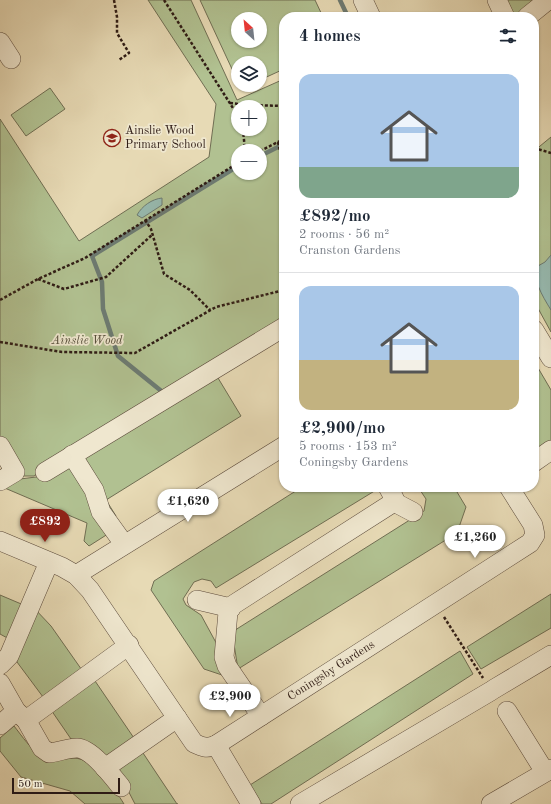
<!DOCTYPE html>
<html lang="en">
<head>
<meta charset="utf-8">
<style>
  :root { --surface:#fff; --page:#f2f2f3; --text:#1f2937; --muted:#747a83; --line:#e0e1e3; --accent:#8f2418 }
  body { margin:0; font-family:"Old Standard TT",serif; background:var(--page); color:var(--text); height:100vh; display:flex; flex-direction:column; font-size:15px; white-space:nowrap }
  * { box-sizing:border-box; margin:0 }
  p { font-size:13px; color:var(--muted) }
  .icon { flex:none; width:22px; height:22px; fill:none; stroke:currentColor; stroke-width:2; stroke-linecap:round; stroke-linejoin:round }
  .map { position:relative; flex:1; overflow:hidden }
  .drawer { position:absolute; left:279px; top:12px; width:260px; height:480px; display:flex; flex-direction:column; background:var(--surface); border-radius:16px; box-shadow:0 1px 3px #0004 }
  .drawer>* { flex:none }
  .needle { width:26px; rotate:333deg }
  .fabs { position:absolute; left:231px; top:12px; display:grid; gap:8px }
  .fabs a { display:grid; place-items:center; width:36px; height:36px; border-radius:50%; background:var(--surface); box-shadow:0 1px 3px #0004; font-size:20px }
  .scale { position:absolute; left:12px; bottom:10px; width:108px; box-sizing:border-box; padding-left:4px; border:2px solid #2f1c15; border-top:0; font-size:11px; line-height:14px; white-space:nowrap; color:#2f1c15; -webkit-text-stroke:3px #efe7cf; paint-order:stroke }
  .price { position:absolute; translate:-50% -34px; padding:0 9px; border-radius:14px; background:#fff; color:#222; font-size:13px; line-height:26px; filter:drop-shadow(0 1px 2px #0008) }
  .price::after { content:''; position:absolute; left:50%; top:24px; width:12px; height:9px; margin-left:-6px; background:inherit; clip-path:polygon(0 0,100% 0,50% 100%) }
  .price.on { background:var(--accent); color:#fff }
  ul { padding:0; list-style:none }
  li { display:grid; align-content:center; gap:8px; height:212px; padding:0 20px }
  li+li { border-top:1px solid var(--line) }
  li span { display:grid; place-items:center; height:124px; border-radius:12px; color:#555 }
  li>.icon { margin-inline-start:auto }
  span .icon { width:72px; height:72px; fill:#fffc; stroke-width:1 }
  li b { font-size:17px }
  h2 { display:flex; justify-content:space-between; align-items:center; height:48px; padding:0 20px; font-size:17px }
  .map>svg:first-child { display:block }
</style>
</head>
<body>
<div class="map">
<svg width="551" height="804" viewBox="0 0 551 804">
  <rect width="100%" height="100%" fill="#e7dab5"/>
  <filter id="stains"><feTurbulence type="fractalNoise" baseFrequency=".005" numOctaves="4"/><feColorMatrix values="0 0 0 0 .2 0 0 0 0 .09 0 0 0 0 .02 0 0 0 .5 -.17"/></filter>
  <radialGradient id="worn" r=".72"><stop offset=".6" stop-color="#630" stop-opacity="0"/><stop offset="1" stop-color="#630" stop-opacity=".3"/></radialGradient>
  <g fill="#b1c191" stroke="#706e53" fill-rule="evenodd">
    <path d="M148 0H191L237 100 284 79V323L34 476H19L0 441V119L79 241 209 157 216 104ZM238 107H260V129H238ZM238 151H260V173H238Z"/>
    <path d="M200 0H315L323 17H284V69L260 80V63H238V82ZM238 19H260V41H238Z"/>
    <path d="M497 0H548L527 17H505Z"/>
    <path d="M50 88 65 109 26 136 11 115Z"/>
    <path d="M551 137V332L534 301V151Z"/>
    <path d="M534 361 551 390V447L542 453 534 440Z"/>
    <path d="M215 373 241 416 106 500 116 516 111 519 81 460Z"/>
    <path d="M72 460 111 532 89 546 84 541 87 523 0 486 20 479 44 476Z"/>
    <path d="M302 487H381L216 588 211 581 202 579 194 582 183 599 186 605 201 615 220 650 228 677 204 669 151 590 154 581Z"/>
    <path d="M418 487H454L466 507 457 533 238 669 232 632 424 511 426 499Z"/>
    <path d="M551 594V628L481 669 467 647Z"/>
    <path d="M0 595 26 606 11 640 0 634Z"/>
    <path d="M34 608 51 626 84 673 46 701 14 658Z"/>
    <path d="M460 651 473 674 271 804H262L250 785Z"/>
    <path d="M93 678 136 741 107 763 71 739 49 707Z"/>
    <path d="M14 726C22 736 31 750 43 757 49 759 67 758 74 758 95 759 114 788 124 804H85L70 791 21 777 0 751V738Z"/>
    <path d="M141 750 177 804H178H135L120 775 112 768Z"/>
  </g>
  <g fill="#97bab0" stroke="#6d7b72">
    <path d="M162 198V205L142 218 137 215C142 206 152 199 162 198Z"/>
    <path d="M551 255V310C541 294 534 281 534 263L538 266 545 262Z"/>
  </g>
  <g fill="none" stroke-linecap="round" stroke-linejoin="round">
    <g stroke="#6d7b72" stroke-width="4.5">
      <path d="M340 0 348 17"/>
      <path d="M260 156 284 144"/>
      <path d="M165 394 118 356 103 309 102 282 92 256 238 166"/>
    </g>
    <g stroke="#5d4c3d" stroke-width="20">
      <g id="minor">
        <path d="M363 0 371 17"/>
        <path d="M497 0 505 17"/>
        <path d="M527 17 548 0"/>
        <path d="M0 42 11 59"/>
        <path d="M534 330 551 358"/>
        <path d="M0 446 15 472 0 481"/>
        <path d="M72 455 94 490 101 512 124 544"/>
        <path d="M534 462 551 450"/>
        <path d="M45 472 284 327"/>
        <path d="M394 502 413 512"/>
        <path id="s1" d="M0 541 62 567 76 575 90 590 194 743C202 747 207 749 216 745L530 543 535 535 533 525 509 487"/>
        <path d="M76 575 284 446"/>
        <path d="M197 600 231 608"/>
        <path d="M0 665 9 656 49 562"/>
        <path d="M0 683 16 711 26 720 42 748 49 753C58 752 68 748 77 748 91 748 113 777 121 787"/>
        <path d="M494 689 551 655"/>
        <path d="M507 711 545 772"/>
        <path d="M261 716 227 666 224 657 228 612 233 605 236 603 394 502V498L388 487"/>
        <path d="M26 720 129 645"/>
        <path d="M0 725 16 711"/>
        <path d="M216 745 251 804"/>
        <path d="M105 768 177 718"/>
        <path d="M300 804 491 691"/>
        <path d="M491 804 551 769"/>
      </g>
    </g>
    <g stroke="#2f1c15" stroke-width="2.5" stroke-dasharray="3 2" stroke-linecap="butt">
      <path d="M114 0 117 17V33L129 53 119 60"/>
      <path d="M164 0 238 116"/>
      <path d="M230 103 248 105 284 106"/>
      <path d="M243 129 245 151"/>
      <path d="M278 142 284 169"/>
      <path d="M534 148 551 153"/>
      <path d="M260 151 284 139"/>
      <path d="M145 220 151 229 164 274 190 290 210 310"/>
      <path d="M38 279 64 289 106 277 153 234"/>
      <path d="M0 300 38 279 85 258 238 163"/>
      <path d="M0 342 62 352 135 353 216 307 284 290"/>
      <path d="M444 617 483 678"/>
    </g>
    <use href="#minor" stroke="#efe7cf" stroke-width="19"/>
  </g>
  <defs>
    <g id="school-ring" transform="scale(0.9)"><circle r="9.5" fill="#efe7cf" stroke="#8f2418" stroke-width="1.5"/><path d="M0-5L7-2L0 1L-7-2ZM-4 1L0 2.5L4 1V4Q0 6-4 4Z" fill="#8f2418"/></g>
  </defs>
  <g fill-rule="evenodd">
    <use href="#school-ring" x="112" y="138"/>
  </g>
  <g text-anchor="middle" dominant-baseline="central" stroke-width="3.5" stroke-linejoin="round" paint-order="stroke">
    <g font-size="12" fill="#2f1c15" stroke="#efe7cf" text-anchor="start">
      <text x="125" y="131">Ainslie Wood<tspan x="125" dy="14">Primary School</tspan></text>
    </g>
    <g font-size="12" font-style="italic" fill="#564e3a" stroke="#efe7cf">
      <text x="87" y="341">Ainslie Wood</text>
    </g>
    <g font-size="12" fill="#2f1c15" stroke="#efe7cf">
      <text stroke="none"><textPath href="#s1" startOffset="449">Coningsby Gardens</textPath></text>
    </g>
  </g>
  <rect width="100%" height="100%" filter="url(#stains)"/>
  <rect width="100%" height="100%" fill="url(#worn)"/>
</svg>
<div class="fabs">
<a><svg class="needle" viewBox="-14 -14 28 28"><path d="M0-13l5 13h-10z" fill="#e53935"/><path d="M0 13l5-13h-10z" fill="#747a83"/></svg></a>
<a><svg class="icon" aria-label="layers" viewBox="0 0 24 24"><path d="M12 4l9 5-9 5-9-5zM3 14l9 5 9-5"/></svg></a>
<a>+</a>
<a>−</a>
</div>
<div class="scale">50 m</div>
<b class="price" style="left:188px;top:523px">£1,620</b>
<b class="price on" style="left:45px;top:543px">£892</b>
<b class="price" style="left:475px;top:559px">£1,260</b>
<b class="price" style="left:230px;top:718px">£2,900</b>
<section class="drawer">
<h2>4 homes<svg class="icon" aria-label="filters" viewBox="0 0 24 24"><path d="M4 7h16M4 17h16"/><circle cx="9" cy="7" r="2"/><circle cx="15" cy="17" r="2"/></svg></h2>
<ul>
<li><span style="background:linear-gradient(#a9c7e8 75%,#7fa58c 0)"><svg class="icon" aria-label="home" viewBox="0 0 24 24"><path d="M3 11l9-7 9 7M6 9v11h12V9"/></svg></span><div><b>£892/mo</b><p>2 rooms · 56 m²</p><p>Cranston Gardens</p></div></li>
<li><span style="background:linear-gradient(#a9c7e8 60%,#c2b280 0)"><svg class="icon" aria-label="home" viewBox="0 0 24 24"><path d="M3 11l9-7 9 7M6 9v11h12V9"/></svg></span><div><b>£2,900/mo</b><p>5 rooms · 153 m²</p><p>Coningsby Gardens</p></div></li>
</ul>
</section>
</div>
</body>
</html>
